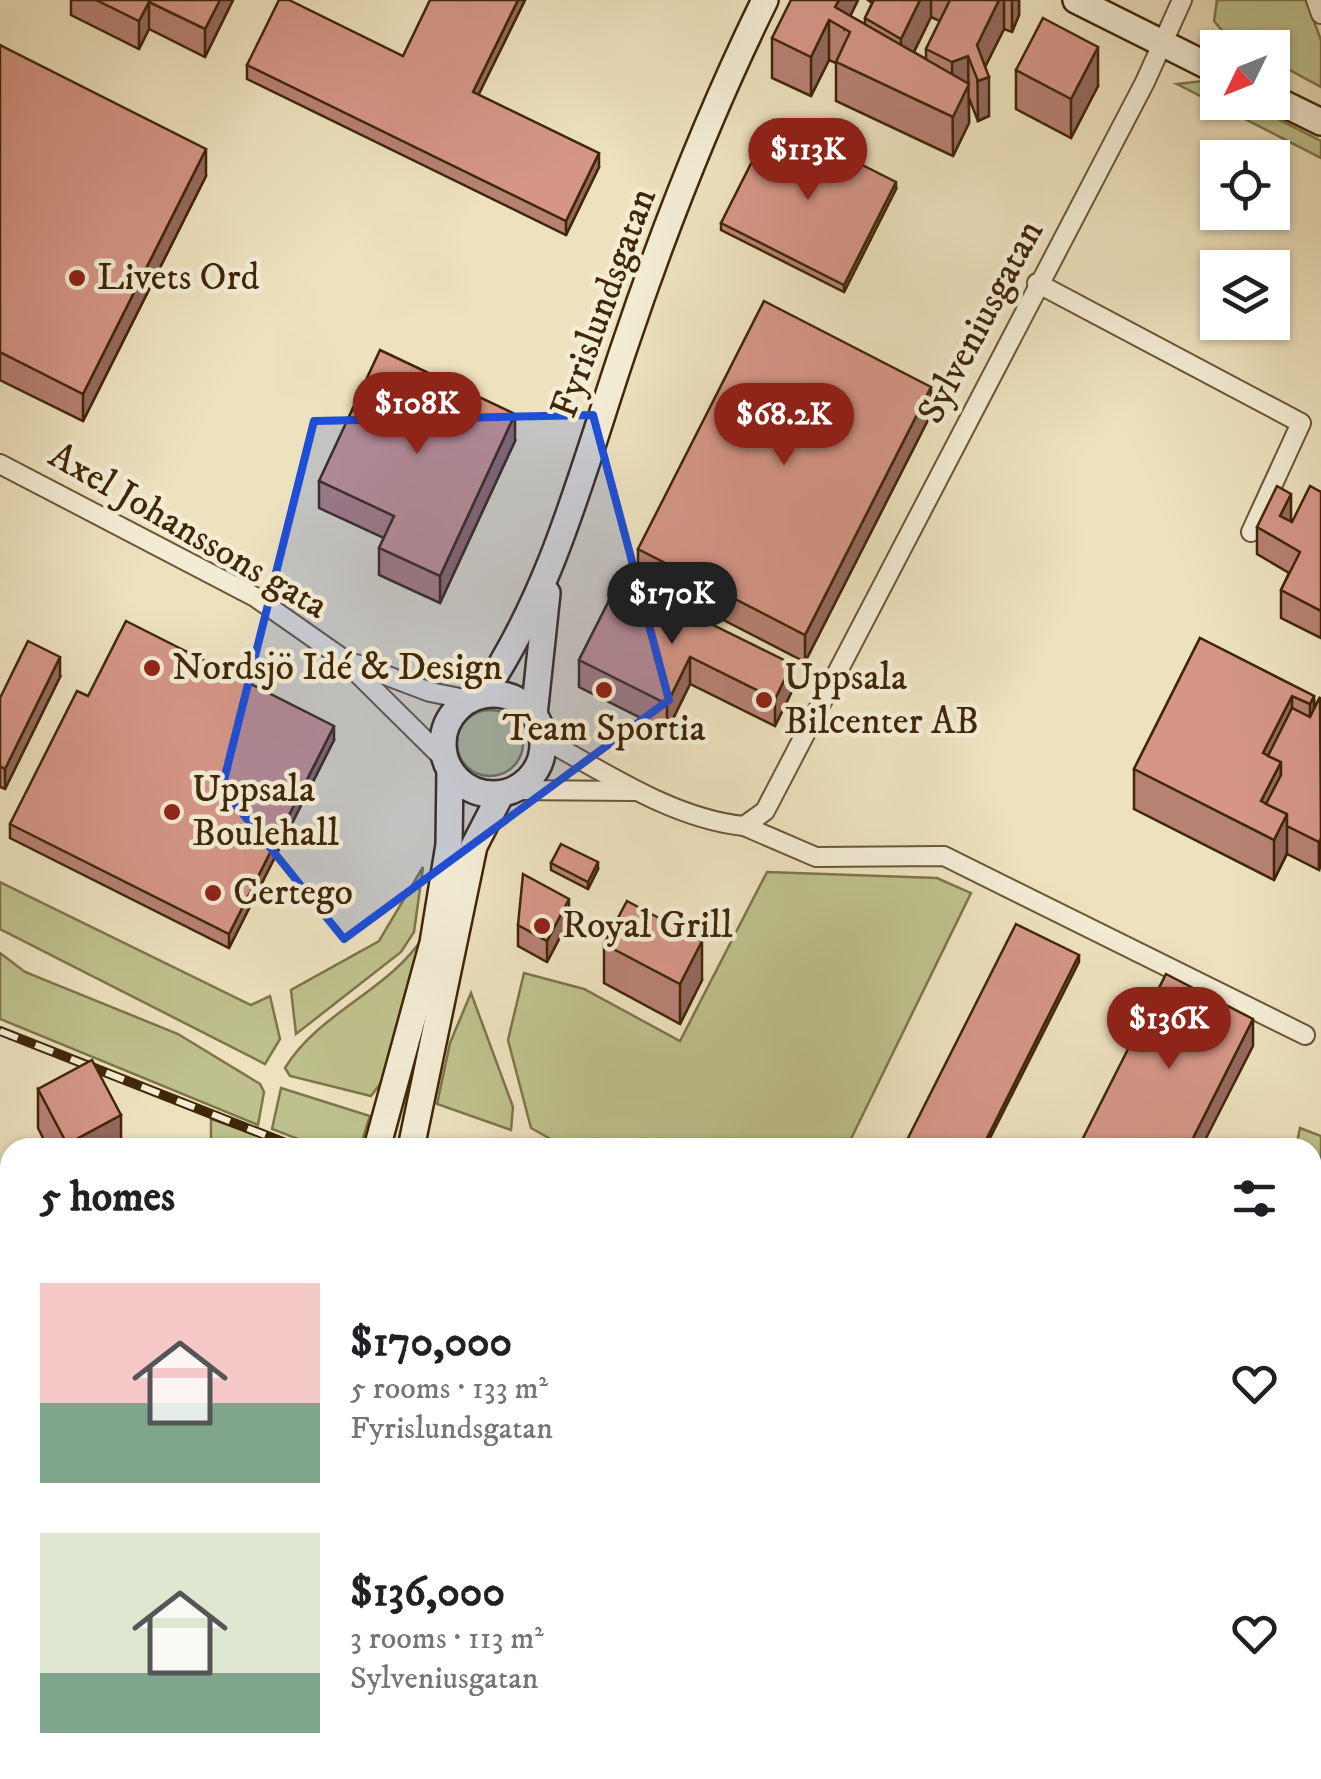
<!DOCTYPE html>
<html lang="en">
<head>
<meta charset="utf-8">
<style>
  :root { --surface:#fff; --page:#f6f6f6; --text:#202124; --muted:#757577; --accent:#8f2418 }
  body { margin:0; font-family:"IM FELL DW Pica",serif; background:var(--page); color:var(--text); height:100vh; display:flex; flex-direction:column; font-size:38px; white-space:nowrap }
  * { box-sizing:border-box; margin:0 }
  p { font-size:32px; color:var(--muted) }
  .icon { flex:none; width:55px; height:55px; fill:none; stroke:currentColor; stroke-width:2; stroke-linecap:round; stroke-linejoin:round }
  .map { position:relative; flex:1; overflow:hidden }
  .drawer { position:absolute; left:0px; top:1138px; width:1322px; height:642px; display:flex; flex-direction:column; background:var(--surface); border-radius:30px 30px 0 0; box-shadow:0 2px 8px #0004 }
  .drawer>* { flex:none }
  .needle { width:65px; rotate:227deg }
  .tools { position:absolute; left:1200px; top:30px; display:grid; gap:20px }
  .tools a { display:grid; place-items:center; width:90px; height:90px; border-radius:0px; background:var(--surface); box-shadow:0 2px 8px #0004; font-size:50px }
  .price { position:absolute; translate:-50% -85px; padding:0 22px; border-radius:35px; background:var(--accent); color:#fff; font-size:32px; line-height:65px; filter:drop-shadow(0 2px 5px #0008) }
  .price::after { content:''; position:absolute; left:50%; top:60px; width:30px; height:22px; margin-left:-15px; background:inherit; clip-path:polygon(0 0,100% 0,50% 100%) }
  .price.current { background:#222; color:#fff }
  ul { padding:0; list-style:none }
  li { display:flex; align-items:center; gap:30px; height:250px; padding:0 40px }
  li span { display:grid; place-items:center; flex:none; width:280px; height:200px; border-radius:0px; color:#555 }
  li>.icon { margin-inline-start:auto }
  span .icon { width:120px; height:120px; fill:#fffc; stroke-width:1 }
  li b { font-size:42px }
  h2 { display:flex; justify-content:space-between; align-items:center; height:120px; padding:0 40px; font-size:42px }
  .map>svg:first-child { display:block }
</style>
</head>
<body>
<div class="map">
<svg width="1321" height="1779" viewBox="0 0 1321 1779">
  <rect width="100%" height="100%" fill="#ede1be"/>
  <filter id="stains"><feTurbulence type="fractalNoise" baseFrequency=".002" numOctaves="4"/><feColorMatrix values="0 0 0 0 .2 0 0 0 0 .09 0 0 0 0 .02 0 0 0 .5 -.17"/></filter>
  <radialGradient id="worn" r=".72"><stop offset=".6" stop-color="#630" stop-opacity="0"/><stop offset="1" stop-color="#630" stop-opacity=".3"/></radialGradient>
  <g fill="#bec18d" stroke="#7f744a" stroke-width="2.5">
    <path d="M1217 0H1306L1321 40V87L1273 61 1272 48C1245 48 1231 43 1214 21Z"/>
    <path d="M1203 81 1217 88 1218 102 1246 103 1321 141V158L1177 84Z"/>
    <circle cx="490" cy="743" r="33"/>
    <path d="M423 867 414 932 401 952 296 1034 291 990 379 941Z"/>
    <path d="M767 872 937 878 971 893 847 1147H565L531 1128 508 1040 524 973 584 989 680 1041Z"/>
    <path d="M0 882 251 1005 270 996 280 1039 265 1064 0 929Z"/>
    <path d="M424 936 383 1080 371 1096 290 1076 285 1068C319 1012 389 991 424 936Z"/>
    <path d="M0 953 25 972 178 1034 260 1084 264 1092 258 1125 0 1019Z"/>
    <path d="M471 993 513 1107 511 1130 437 1104 450 1043Z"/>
    <path d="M281 1088 370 1116 360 1147H319L272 1129Z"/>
    <path d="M211 1119 260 1136 261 1147H211Z"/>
    <path d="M1300 1128 1321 1136V1308L1313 1304 1312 1148 1296 1147Z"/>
    <path d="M259 1770H539L535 1779H256Z"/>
    <path d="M1016 1770H1211L1225 1779H1032Z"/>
  </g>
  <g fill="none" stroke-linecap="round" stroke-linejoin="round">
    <g stroke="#6b5635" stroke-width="22">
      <g id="minor">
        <path d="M1316 0 1321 14"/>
        <path d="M1037 283 1301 423 1251 532"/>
        <path d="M0 464 255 597 342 658 446 761"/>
        <path d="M356 664 430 692 470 700"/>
        <path d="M542 738C604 772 673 819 744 826L765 811 1145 82 1182 0"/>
        <path d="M513 790 635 791"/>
        <path d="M744 826 816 857 944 856 1305 1035"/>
        <path d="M777 1770 794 1779"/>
        <path d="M554 1779 559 1770"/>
      </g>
    </g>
    <g stroke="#6b5635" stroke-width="28">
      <g id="tertiary">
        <path d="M0 1304 10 1303"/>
        <path d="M1236 1770 1250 1779"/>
        <path d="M1275 1770 1288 1779"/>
      </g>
    </g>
    <g stroke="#402707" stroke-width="30">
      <g id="secondary">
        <path d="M1076 0 1218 71"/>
        <path d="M1272 98 1321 122"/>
        <circle cx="493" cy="744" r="50"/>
        <path d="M482 695C554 589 584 465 625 345 664 229 711 110 765 0"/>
        <path d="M534 715 547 593"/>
        <path d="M377 1148 433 943 449 845 450 770"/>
        <path d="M411 1148 474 846 501 794"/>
        <path d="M201 1779 204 1770"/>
        <path d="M242 1779 244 1770"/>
      </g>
    </g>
    <use href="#minor" stroke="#f3ecd5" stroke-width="18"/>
    <use href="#tertiary" stroke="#f3ecd5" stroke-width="22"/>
    <use href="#secondary" stroke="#f3ecd5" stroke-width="25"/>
    <g stroke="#402707" stroke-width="10">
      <g id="rail">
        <path d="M0 1031 298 1148"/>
        <path d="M1312 1701 1321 1706"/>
      </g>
    </g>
    <use href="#rail" stroke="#f3ecd5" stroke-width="6" stroke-dasharray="19" stroke-linecap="butt"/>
  </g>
  <g fill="#b78174" stroke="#402707" stroke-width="2.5" fill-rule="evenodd">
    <path d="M71 0H233L205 57 149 29 139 49 71 15Z"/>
    <path d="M525 0 478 95 599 167 566 235 247 79V65L403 56Z"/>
    <path d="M858 0 850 16 865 24V18L872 3 868 0H1019V15L1012 32 1004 29 985 67 989 116 978 121 969 98V123L953 156 836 101V63L829 60 811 96 772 78V38ZM931 17 940 21 926 49V59L914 52Z"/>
    <path d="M0 45 206 176 83 421 0 380Z"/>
    <path d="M1016 70 1098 86 1071 138 1016 109Z"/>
    <path d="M896 189 844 292 721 230V223Z"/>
    <path d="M931 414 805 662 638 576V549Z"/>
    <path d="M515 441 440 603 379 575V548L384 538 319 508V481Z"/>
    <path d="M1321 492V638L1281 618V590L1289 573 1257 554V527L1291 521 1292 522Z"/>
    <path d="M620 579 792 691 775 726 690 684 667 731 579 687V660Z"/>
    <path d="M1200 638 1314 696V708L1320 697 1319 870 1287 854 1274 880 1134 809V769Z"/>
    <path d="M60 677 5 789 0 787V698Z"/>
    <path d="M88 696 334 740 229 948 10 838V824Z"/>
    <path d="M551 863 598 869 588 889 551 870Z"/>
    <path d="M569 920 547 962 518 946V925Z"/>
    <path d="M604 944 702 980 680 1024 604 983Z"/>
    <path d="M38 1089 121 1148H48L38 1128Z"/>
    <path d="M1312 1379 1321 1384V1469L1312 1464Z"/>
    <path d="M0 1414 10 1422V1576L1 1569 0 1570Z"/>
    <path d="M638 1770H657L653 1777Z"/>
    <path d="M830 1770H919L933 1779H844Z"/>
  </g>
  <g fill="#95695e" stroke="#402707" stroke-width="2.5">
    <path d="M220 0H233L205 57V29Z"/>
    <path d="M518 0H525L473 106V92Z"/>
    <path d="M839 0H858L844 29 835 7Z"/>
    <path d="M920 0H931V17L901 78V39Z"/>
    <path d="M999 0H1004V29L978 81 989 77V116L978 121 977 45Z"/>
    <path d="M1012 0H1019V15L1012 32Z"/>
    <path d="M149 2V29L139 49V21Z"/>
    <path d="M829 20V60L811 96V57Z"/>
    <path d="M1098 47V86L1071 138V99Z"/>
    <path d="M968 56 969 123 953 156 952 62Z"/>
    <path d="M206 149V176L83 421V394Z"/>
    <path d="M599 153V167L566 235V221Z"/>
    <path d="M896 182V189L844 292V285Z"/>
    <path d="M931 387V414L805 662V635Z"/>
    <path d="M515 414V441L440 603V576Z"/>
    <path d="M1291 494V521L1281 541 1280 516Z"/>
    <path d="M60 657V677L5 789V769Z"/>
    <path d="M690 657V684L667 731V704Z"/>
    <path d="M792 664V691L775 726V699Z"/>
    <path d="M1292 696V735L1274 771 1263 753Z"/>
    <path d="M1314 696V735L1310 744V704Z"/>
    <path d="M334 726V740L229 948V934Z"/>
    <path d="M1281 762V802L1272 819 1261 801Z"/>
    <path d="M1287 814V853L1274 880V840Z"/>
    <path d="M1321 838V865L1319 870V842Z"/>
    <path d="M598 862V869L588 889V882Z"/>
    <path d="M569 899V920L547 962V941Z"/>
    <path d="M702 941V980L680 1024V984Z"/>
    <path d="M1079 955V962L985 1148H982Z"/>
    <path d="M1253 1019V1046L1201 1148H1188Z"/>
    <path d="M121 1115V1148H67V1144Z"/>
    <path d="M1 1529V1569L0 1570V1530Z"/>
  </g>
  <g fill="#d59687" stroke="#402707" stroke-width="2.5">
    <path d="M96 0H220L205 29 149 2 139 21Z"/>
    <path d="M279 0H289L403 56 430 0H518L473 92 599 153 566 221 247 65Z"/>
    <path d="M791 0H839L835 7 969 84 953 117 836 62 850 32 829 20 811 57 772 38Z"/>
    <path d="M874 0H920L901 39 865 18Z"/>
    <path d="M950 0H999L977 45 989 77 978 81 968 56 952 62 926 49Z"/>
    <path d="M1043 18 1098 47 1071 99 1016 70Z"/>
    <path d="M0 45 206 149 83 394 0 352Z"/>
    <path d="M773 120 896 182 844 285 721 223Z"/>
    <path d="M764 301 931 387 805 635 638 549Z"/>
    <path d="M380 350 515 414 440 576 379 548 394 516 319 481Z"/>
    <path d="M1277 486 1291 494 1280 516 1292 522 1310 486 1321 492V611L1281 590 1300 552 1257 527Z"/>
    <path d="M620 579 792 664 775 699 690 657 667 704 579 660Z"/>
    <path d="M126 621 334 726 229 934 10 824 77 691 88 696Z"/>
    <path d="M1200 638 1314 696 1310 704 1292 696 1263 753 1281 762 1261 801 1287 814 1274 840 1134 769Z"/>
    <path d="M28 641 60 657 5 769 0 766V698Z"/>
    <path d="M1320 697 1321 838 1319 842 1287 826V814L1266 804 1281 775V762L1268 756 1292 708 1310 717Z"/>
    <path d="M561 844 598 862 588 882 551 863Z"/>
    <path d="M523 874 569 899 547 941 518 925Z"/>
    <path d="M627 901 702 941 680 984 604 944Z"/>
    <path d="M1016 924 1079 955 982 1148H903Z"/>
    <path d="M1166 974 1253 1019 1188 1148H1078Z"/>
    <path d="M92 1060 121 1115 67 1144 38 1089Z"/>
    <path d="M1312 1379 1321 1384V1442L1312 1437Z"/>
    <path d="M0 1414 10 1422V1490L0 1482Z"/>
    <path d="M10 1495V1537L1 1529 0 1530V1507Z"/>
    <path d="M705 1770H724L740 1778 700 1779Z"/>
    <path d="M841 1770H919L933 1779H856Z"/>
  </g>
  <path fill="#1d4ed8" fill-opacity="0.2" stroke="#1d4ed8" stroke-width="8" stroke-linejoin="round" d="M593 415 669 700 344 939 222 788 314 421Z"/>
  <g fill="#8f2418" stroke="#f3ecd5" stroke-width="4">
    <circle cx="77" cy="278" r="10"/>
    <circle cx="152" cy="668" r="10"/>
    <circle cx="604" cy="690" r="10"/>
    <circle cx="764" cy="700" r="10"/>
    <circle cx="172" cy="812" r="10"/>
    <circle cx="213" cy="893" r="10"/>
    <circle cx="542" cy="926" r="10"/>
  </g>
  <g text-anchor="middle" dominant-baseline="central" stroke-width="9" stroke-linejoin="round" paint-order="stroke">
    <g font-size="38" fill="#402707" stroke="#f3ecd5" text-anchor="start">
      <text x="97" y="278">Livets Ord</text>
      <text x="172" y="668">Nordsjö Idé &amp; Design</text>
      <text x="784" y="678">Uppsala<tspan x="784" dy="44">Bilcenter AB</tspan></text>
      <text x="604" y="729" text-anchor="middle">Team Sportia</text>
      <text x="192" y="790">Uppsala<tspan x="192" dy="44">Boulehall</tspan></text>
      <text x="233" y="893">Certego</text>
      <text x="562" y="926">Royal Grill</text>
    </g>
    <g font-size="38" fill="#402707" stroke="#f3ecd5">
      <text transform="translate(604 303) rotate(-70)">Fyrislundsgatan</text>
      <text transform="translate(981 322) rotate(-62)">Sylveniusgatan</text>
      <text transform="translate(188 531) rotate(30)">Axel Johanssons gata</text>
    </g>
  </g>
  <rect width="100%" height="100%" filter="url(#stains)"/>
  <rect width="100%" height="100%" fill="url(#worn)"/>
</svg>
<div class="tools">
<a><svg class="needle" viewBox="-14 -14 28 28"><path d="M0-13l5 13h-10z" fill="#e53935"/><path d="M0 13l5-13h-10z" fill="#757577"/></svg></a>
<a><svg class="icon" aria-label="locate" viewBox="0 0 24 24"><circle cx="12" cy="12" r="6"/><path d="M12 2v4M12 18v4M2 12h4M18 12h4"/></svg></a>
<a><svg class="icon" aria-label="layers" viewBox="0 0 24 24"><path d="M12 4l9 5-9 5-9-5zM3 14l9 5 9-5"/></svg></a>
</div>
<b class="price" style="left:808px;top:203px">$113K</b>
<b class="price" style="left:417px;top:457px">$108K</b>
<b class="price" style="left:784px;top:468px">$68.2K</b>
<b class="price current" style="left:672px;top:647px">$170K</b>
<b class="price" style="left:1169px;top:1072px">$136K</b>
<section class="drawer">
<h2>5 homes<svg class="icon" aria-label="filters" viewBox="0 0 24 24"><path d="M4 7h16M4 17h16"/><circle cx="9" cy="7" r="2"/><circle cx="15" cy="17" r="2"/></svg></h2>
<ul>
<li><span style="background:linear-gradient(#f6c9c9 60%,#7fa58c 0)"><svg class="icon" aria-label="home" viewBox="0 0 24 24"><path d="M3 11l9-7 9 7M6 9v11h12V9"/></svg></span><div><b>$170,000</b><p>5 rooms · 133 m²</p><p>Fyrislundsgatan</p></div><svg class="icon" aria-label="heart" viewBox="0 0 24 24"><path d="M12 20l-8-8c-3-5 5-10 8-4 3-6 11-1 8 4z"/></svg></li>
<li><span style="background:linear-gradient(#dfe7d0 70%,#7fa58c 0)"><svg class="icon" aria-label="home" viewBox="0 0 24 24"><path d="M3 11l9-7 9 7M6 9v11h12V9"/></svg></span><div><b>$136,000</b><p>3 rooms · 113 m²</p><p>Sylveniusgatan</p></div><svg class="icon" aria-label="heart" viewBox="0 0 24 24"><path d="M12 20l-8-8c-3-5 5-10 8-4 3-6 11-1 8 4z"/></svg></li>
</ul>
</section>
</div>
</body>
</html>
